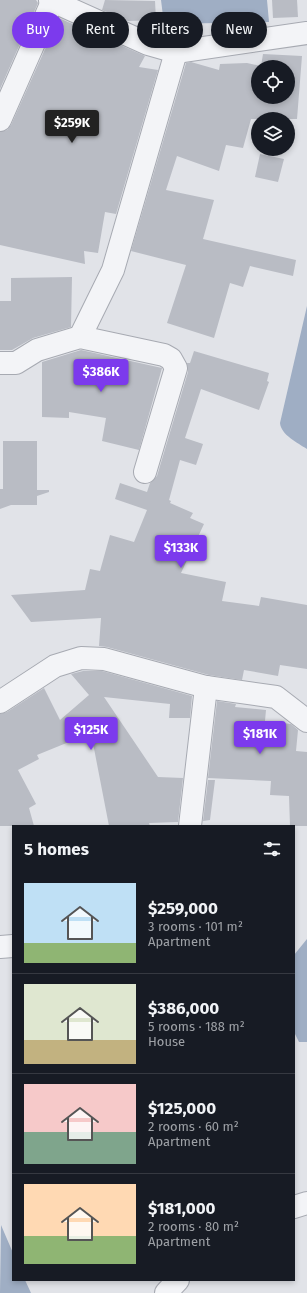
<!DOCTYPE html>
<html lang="en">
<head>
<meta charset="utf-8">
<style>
  :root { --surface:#171b24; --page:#20242c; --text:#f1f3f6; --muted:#9ea1a6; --line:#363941; --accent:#7c3aed }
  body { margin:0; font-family:"Fira Sans",sans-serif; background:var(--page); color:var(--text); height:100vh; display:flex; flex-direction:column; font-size:15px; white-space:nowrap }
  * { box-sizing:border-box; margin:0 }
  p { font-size:13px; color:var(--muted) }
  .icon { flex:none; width:22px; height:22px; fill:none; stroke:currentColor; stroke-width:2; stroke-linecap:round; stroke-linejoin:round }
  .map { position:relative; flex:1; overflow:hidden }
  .side { position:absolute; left:12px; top:825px; width:283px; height:456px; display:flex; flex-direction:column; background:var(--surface); border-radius:0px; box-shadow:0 2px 6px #0003 }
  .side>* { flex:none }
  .guide { position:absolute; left:12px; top:12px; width:283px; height:36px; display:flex; gap:8px }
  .tools { position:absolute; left:251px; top:60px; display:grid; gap:8px }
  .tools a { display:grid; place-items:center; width:44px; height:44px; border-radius:50%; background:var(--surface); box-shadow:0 2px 6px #0003; font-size:20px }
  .price { position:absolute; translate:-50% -34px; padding:0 9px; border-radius:4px; background:var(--accent); color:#fff; font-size:13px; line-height:26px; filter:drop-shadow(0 1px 2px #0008) }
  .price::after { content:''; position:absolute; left:50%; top:24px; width:12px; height:9px; margin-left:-6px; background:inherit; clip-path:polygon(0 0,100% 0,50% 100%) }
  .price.selected { background:#222; color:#fff }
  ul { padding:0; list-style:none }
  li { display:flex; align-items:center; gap:12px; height:100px; padding:0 12px }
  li+li { border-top:1px solid var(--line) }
  li span { display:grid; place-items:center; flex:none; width:112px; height:80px; border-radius:0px; color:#555 }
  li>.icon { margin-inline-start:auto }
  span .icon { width:48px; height:48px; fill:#fffc; stroke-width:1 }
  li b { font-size:17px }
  h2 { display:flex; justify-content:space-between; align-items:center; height:48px; padding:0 12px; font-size:17px }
  .tag { padding:0 14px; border-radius:18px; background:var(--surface); box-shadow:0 2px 6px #0003; font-size:14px; line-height:36px }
  .tag.selected { background:var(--accent); color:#fff }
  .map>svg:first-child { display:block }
</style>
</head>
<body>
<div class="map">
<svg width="307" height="1293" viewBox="0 0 307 1293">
  <rect width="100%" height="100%" fill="#e1e3e8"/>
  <g fill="#9faec4">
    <path d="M161 0H267L269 22 164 24Z"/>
    <path d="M307 306V449C298 443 281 435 280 423Z"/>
    <path d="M307 939V1042H299L294 1032V955Z"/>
    <path d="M1 1225 13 1253V1280H25L31 1293H0Z"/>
  </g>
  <g fill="#b9bcc4" fill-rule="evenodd">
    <path d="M0 0H36L38 3 0 89Z"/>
    <path d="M105 0 155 1 156 20 128 21 102 10Z"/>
    <path d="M272 0H297L298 17 273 18Z"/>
    <path d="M59 18 145 56 139 67 158 70 116 214 105 212 98 253 84 251 85 264 0 245V132L7 130 11 125Z"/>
    <path d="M263 54 302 56 297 119H251L243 148 226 145 219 171 177 156 166 190 214 200 203 239 296 260 293 276 250 266 243 287 230 283 214 338 167 323 186 265 131 251 186 63 191 62 219 70 220 64 247 63 261 66ZM258 67H288V97H258Z"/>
    <path d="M260 154 284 159 278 182 255 177Z"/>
    <path d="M72 277 71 327 33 338 12 350H0V301H11V278Z"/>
    <path d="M81 350 162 368 139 450 102 441 106 418 69 412V418L42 417V362Z"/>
    <path d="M194 351 269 373 267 381 269 382 259 410 201 389 185 438 203 444 196 465 180 460 169 500 171 501 170 503 193 513 190 518 204 524 181 573 226 582 222 601 259 606 261 597 307 605V669L280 665 278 676 244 670 242 680 209 675 107 647 99 646 101 618 31 622 11 595 85 590 90 569 100 571 110 535 134 542 147 510 115 499 120 483 147 492 150 483 157 476 188 372 187 363H190Z"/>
    <path d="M3 441H37V490H49V492L37 496V505H11L0 509V489H3Z"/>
    <path d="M83 671H102L192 696 190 718H169L170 704 104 697 158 777 183 778 178 822 149 823 150 826H109L91 733 37 755 39 759 18 770 36 804 29 808 34 826H0V714L7 712 44 688 60 720 89 695 71 674Z"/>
    <path d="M217 701 236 704 235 707 266 710 265 721 291 724 298 730 296 751 307 752V826H290L289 796 270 795 271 781 208 778Z"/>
    <path d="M208 780H215L210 820 203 821Z"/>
  </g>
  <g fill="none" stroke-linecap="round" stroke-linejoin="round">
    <g stroke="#a7aab2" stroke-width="24">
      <g id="minor">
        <path d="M50 0 148 44 176 52 307 33"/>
        <path d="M0 120 52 2"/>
        <path d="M80 337 113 270 176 52"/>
        <path d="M0 363H16L37 350 80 337 164 355 171 359 176 368 145 472"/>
        <path d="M0 702 55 666 81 658 104 659 206 687 276 697 307 721"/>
        <path d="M190 826 206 687"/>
        <path d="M0 947 13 946"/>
        <path d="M294 1207 307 1203"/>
        <path d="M166 1293 178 1280"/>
      </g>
    </g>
    <use href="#minor" stroke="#f3f4f7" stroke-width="22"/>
  </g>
</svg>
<div class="tools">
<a><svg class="icon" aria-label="locate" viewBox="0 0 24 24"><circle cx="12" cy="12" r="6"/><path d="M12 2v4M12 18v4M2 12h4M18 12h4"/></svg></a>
<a><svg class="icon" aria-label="layers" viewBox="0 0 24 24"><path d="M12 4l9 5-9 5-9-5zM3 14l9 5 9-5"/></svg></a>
</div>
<b class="price selected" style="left:72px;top:144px">$259K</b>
<b class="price" style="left:101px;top:393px">$386K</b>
<b class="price" style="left:181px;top:569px">$133K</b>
<b class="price" style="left:91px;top:751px">$125K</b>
<b class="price" style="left:260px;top:755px">$181K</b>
<div class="guide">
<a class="tag selected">Buy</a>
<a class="tag">Rent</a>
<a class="tag">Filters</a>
<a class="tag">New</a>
</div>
<section class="side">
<h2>5 homes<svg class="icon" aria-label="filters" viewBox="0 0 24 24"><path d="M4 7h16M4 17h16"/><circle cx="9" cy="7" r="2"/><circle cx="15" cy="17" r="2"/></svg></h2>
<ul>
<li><span style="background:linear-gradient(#bfe0f5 75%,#8fb573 0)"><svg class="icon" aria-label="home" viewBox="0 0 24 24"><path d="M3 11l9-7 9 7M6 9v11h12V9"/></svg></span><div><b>$259,000</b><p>3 rooms · 101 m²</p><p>Apartment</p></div></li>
<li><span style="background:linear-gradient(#dfe7d0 70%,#c2b280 0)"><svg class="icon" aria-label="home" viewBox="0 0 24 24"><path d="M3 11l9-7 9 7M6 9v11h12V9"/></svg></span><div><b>$386,000</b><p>5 rooms · 188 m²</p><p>House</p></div></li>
<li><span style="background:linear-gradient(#f6c9c9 60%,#7fa58c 0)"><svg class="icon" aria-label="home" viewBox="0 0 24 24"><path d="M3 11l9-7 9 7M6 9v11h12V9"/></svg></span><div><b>$125,000</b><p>2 rooms · 60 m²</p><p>Apartment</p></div></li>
<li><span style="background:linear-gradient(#ffd9b3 65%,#8fb573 0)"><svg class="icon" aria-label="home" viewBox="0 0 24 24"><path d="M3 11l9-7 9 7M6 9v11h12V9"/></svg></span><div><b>$181,000</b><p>2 rooms · 80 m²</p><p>Apartment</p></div></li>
</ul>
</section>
</div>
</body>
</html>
